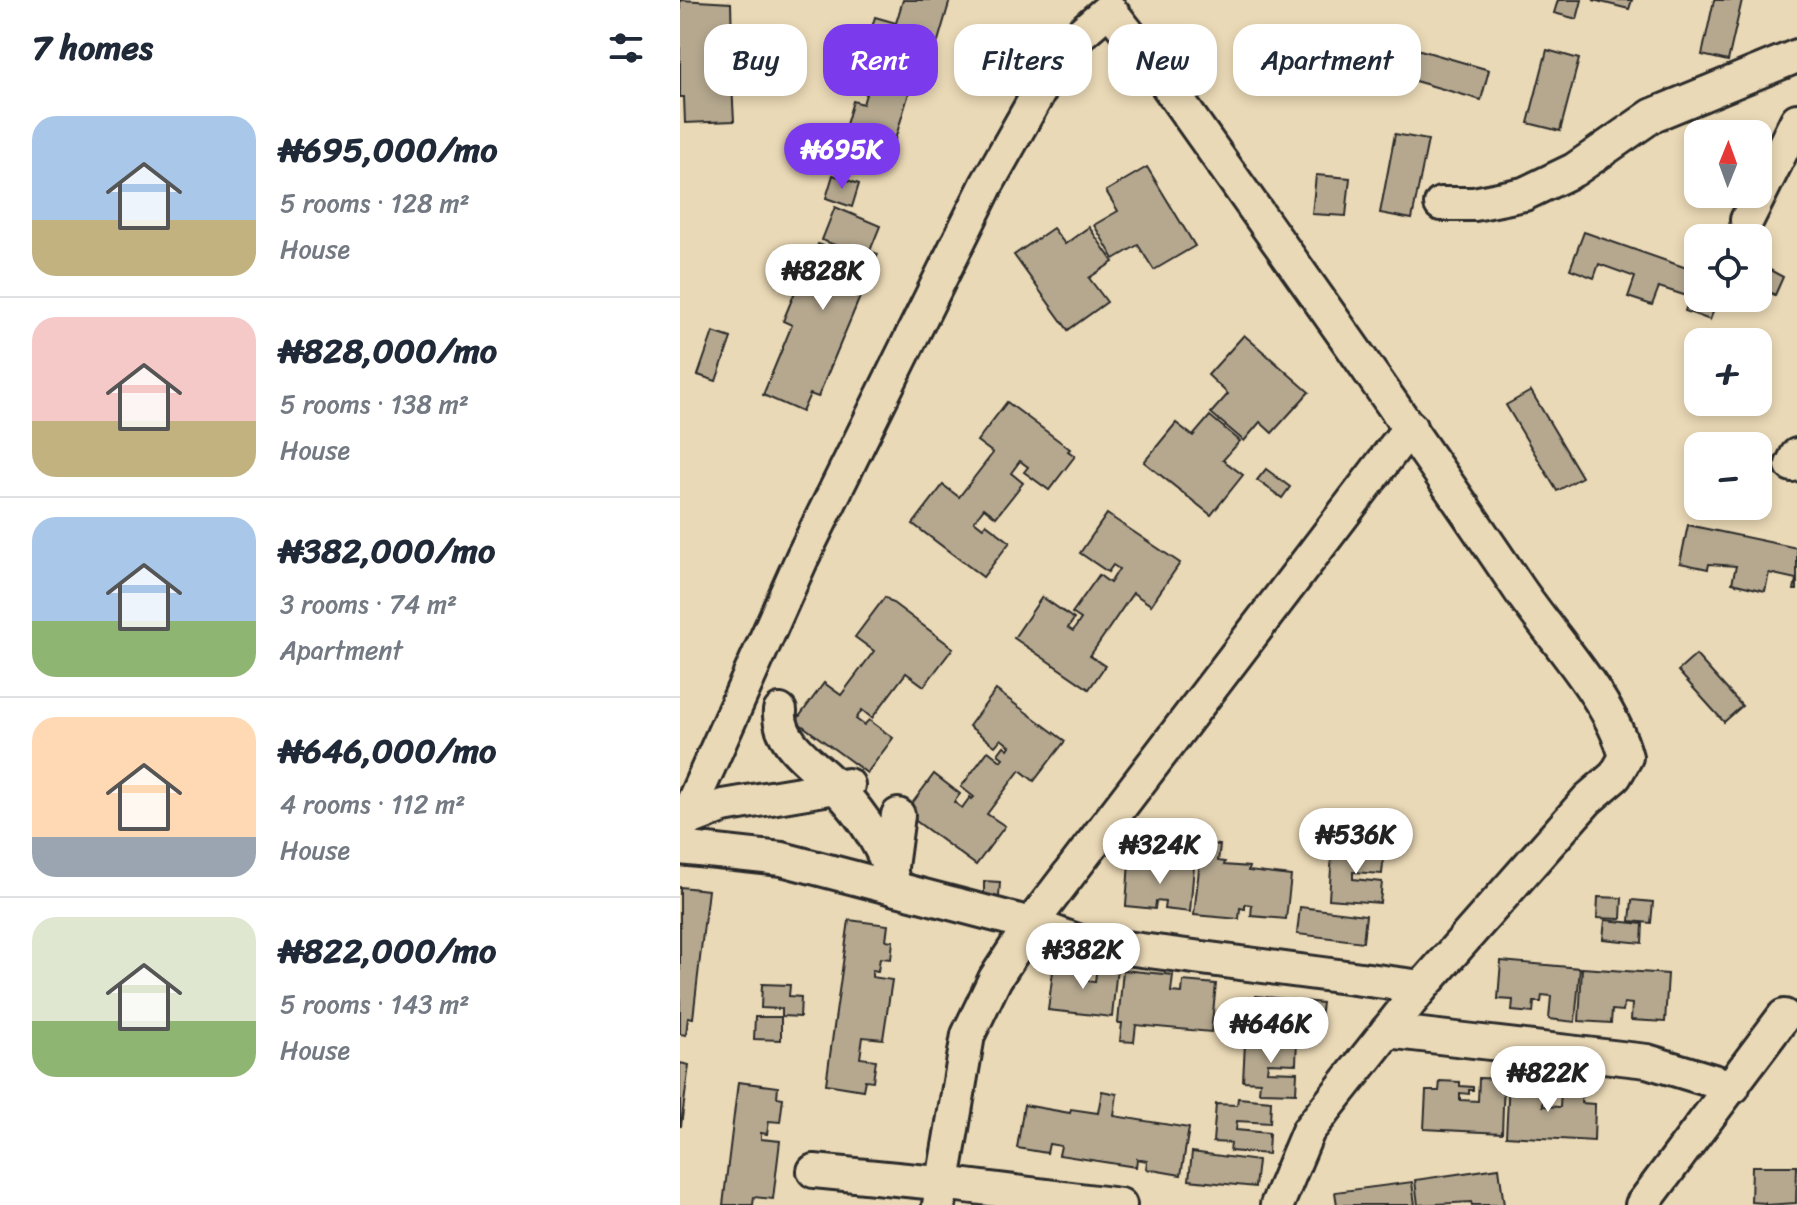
<!DOCTYPE html>
<html lang="en">
<head>
<meta charset="utf-8">
<style>
  :root { --surface:#fff; --page:#f2f2f3; --text:#1f2937; --muted:#747a83; --line:#e0e1e3; --accent:#7c3aed }
  body { margin:0; font-family:Sriracha,sans-serif; background:var(--page); color:var(--text); height:100vh; display:flex; flex-direction:column; font-size:30px; white-space:nowrap }
  * { box-sizing:border-box; margin:0 }
  p { font-size:26px; color:var(--muted) }
  .icon { flex:none; width:44px; height:44px; fill:none; stroke:currentColor; stroke-width:2; stroke-linecap:round; stroke-linejoin:round }
  .map { position:relative; flex:1; overflow:hidden }
  .sheet { display:flex; flex-direction:column; background:var(--surface); width:680px }
  .sheet>* { flex:none }
  .hud { position:absolute; left:24px; top:24px; width:760px; height:72px; display:flex; gap:16px }
  .needle { width:52px; rotate:1deg }
  .tools { position:absolute; left:1004px; top:120px; display:grid; gap:16px }
  .tools a { display:grid; place-items:center; width:88px; height:88px; border-radius:16px; background:var(--surface); box-shadow:0 4px 12px #0003; font-size:40px }
  .price { position:absolute; translate:-50% -68px; padding:0 18px; border-radius:28px; background:#fff; color:#222; font-size:26px; line-height:52px; filter:drop-shadow(0 2px 4px #0008) }
  .price::after { content:''; position:absolute; left:50%; top:48px; width:24px; height:18px; margin-left:-12px; background:inherit; clip-path:polygon(0 0,100% 0,50% 100%) }
  .price.selected { background:var(--accent); color:#fff }
  ul { padding:0; list-style:none }
  li { display:flex; align-items:center; gap:24px; height:200px; padding:0 32px }
  li+li { border-top:2px solid var(--line) }
  li span { display:grid; place-items:center; flex:none; width:224px; height:160px; border-radius:24px; color:#555 }
  li>.icon { margin-inline-start:auto }
  span .icon { width:96px; height:96px; fill:#fffc; stroke-width:1 }
  li b { font-size:34px }
  h2 { display:flex; justify-content:space-between; align-items:center; height:96px; padding:0 32px; font-size:34px }
  .chip { padding:0 28px; border-radius:24px; background:var(--surface); box-shadow:0 4px 12px #0003; font-size:28px; line-height:72px }
  .chip.selected { background:var(--accent); color:#fff }
  main { display:flex; flex:1; min-height:0 }
  .map>svg:first-child { display:block }
</style>
</head>
<body>
<main>
<section class="sheet">
<h2>7 homes<svg class="icon" aria-label="filters" viewBox="0 0 24 24"><path d="M4 7h16M4 17h16"/><circle cx="9" cy="7" r="2"/><circle cx="15" cy="17" r="2"/></svg></h2>
<ul>
<li><span style="background:linear-gradient(#a9c7e8 65%,#c2b280 0)"><svg class="icon" aria-label="home" viewBox="0 0 24 24"><path d="M3 11l9-7 9 7M6 9v11h12V9"/></svg></span><div><b>₦695,000/mo</b><p>5 rooms · 128 m²</p><p>House</p></div></li>
<li><span style="background:linear-gradient(#f6c9c9 65%,#c2b280 0)"><svg class="icon" aria-label="home" viewBox="0 0 24 24"><path d="M3 11l9-7 9 7M6 9v11h12V9"/></svg></span><div><b>₦828,000/mo</b><p>5 rooms · 138 m²</p><p>House</p></div></li>
<li><span style="background:linear-gradient(#a9c7e8 65%,#8fb573 0)"><svg class="icon" aria-label="home" viewBox="0 0 24 24"><path d="M3 11l9-7 9 7M6 9v11h12V9"/></svg></span><div><b>₦382,000/mo</b><p>3 rooms · 74 m²</p><p>Apartment</p></div></li>
<li><span style="background:linear-gradient(#ffd9b3 75%,#9aa5b1 0)"><svg class="icon" aria-label="home" viewBox="0 0 24 24"><path d="M3 11l9-7 9 7M6 9v11h12V9"/></svg></span><div><b>₦646,000/mo</b><p>4 rooms · 112 m²</p><p>House</p></div></li>
<li><span style="background:linear-gradient(#dfe7d0 65%,#8fb573 0)"><svg class="icon" aria-label="home" viewBox="0 0 24 24"><path d="M3 11l9-7 9 7M6 9v11h12V9"/></svg></span><div><b>₦822,000/mo</b><p>5 rooms · 143 m²</p><p>House</p></div></li>
</ul>
</section>
<div class="map">
<svg width="1117" height="1205" viewBox="0 0 1117 1205">
  <rect width="100%" height="100%" fill="#ead9b6"/>
  <filter id="ink" filterUnits="userSpaceOnUse"><feTurbulence type="fractalNoise" baseFrequency=".0125" numOctaves="2"/><feDisplacementMap in="SourceGraphic" scale="16" xChannelSelector="R" yChannelSelector="G"/><feConvolveMatrix kernelMatrix="1 2 1 2 8 2 1 2 1" color-interpolation-filters="sRGB"/></filter>
  <g filter="url(#ink)">
    <g fill="#b5a88f" stroke="#2b2b2b" stroke-width="2">
      <path d="M0 0 51 3 52 40 31 41 33 85 52 84 54 121 5 123 4 97H0Z"/>
      <path d="M223 0H270L256 48 229 40 223 59 238 63 211 153 162 138 173 101 183 104 196 61 183 58 195 17 216 23Z"/>
      <path d="M878 0H902L897 19 874 13Z"/>
      <path d="M913 0H952L949 9Z"/>
      <path d="M1034 0H1062L1048 61 1022 55Z"/>
      <path d="M699 38 809 70 801 100 690 68Z"/>
      <path d="M867 50 899 59 880 131 848 123Z"/>
      <path d="M715 134 748 140 732 219 700 213Z"/>
      <path d="M467 167 515 246 474 270 458 245 434 259 414 225 438 211 426 191Z"/>
      <path d="M153 175 179 184 172 207 146 198Z"/>
      <path d="M636 175 670 178 666 216 632 214Z"/>
      <path d="M155 207 200 226 190 251 198 254 138 397 130 394 122 412 83 395 112 325 103 321 121 277 138 285 155 245 142 240Z"/>
      <path d="M409 227 433 262 409 278 427 302 388 330 334 255 373 228 385 244Z"/>
      <path d="M904 232 1018 272V298H1042L1038 308 1035 307 1030 320 1005 311 1010 297 979 287 972 305 948 297 955 277 919 264 914 278 890 269Z"/>
      <path d="M138 244 150 248 144 267 131 263Z"/>
      <path d="M1079 264 1103 277 1095 295 1078 286Z"/>
      <path d="M33 332 51 338 36 381 18 375Z"/>
      <path d="M564 335 629 392 592 433 580 422 564 441 531 413 548 394 528 375Z"/>
      <path d="M851 391 902 477 877 491 826 405Z"/>
      <path d="M327 402 390 449 388 451 395 456 369 490 344 472 348 467 340 461 331 473 343 483 316 517 304 508 294 521 303 528 306 524 330 542 303 577 233 524 263 485 279 497 313 453 297 441Z"/>
      <path d="M530 416 560 441 543 460 563 475 531 515 464 462 496 423 513 436Z"/>
      <path d="M586 469 610 487 602 498 577 480Z"/>
      <path d="M427 514 500 563 471 605 453 593 410 656 425 666 409 689 334 638 362 597 394 619 388 628 393 631 401 619 392 613 419 575 430 583 439 569 433 565 428 572 400 553Z"/>
      <path d="M1008 525 1117 548V590H1114L1116 579 1089 573 1085 591 1052 583 1056 566 1029 564 1028 569 1000 563Z"/>
      <path d="M205 597 273 648 244 686 226 673 192 718 182 710 176 719 184 725 189 720 213 738 187 773 116 721 144 683 161 695 194 651 175 637Z"/>
      <path d="M1016 655 1062 706 1044 722 998 671Z"/>
      <path d="M316 690 385 741 354 781 340 770 307 814 325 826 296 865 225 813 254 774 280 794 274 802 282 808 290 797 292 799 294 797 281 787 308 751 321 761 323 758 318 754 324 746 328 749 330 746 321 739 315 746 289 726Z"/>
      <path d="M525 843 540 845 538 861 545 862 544 865 569 867 568 871 611 876 606 919 571 916 572 905 565 904V909L560 908 559 919 514 915 520 860H523Z"/>
      <path d="M671 848 704 851 702 874 673 872V879L702 882 700 903 649 899 652 853 671 855Z"/>
      <path d="M449 861 514 866 510 912 484 909 485 902 476 901 475 909 446 906Z"/>
      <path d="M304 881 320 882 319 897H304Z"/>
      <path d="M0 887 28 890 13 1018 8 1017 6 1035 0 1034Z"/>
      <path d="M918 897 942 898 941 919 917 918Z"/>
      <path d="M952 900 973 902 971 923 950 921Z"/>
      <path d="M620 907 686 915 683 942 617 934Z"/>
      <path d="M169 920 208 925 206 940 213 941 211 959 200 958 198 971 192 970V977L212 980 203 1039 183 1037 180 1058 196 1060 193 1081 185 1080 183 1090 146 1084Z"/>
      <path d="M925 920 963 924 962 943 923 939Z"/>
      <path d="M821 961 900 968 895 1022 869 1019 871 996 862 995 861 1002H854L853 1013 832 1011 833 1000 818 999Z"/>
      <path d="M374 963 402 966 400 980 415 982 417 965 437 967 432 1017 368 1010Z"/>
      <path d="M902 968 988 974 985 1022 951 1020 952 1004 944 1003 943 1011 932 1010 931 1023 899 1021Z"/>
      <path d="M443 970 493 975 491 992 502 993 503 981 536 984 531 1032 456 1025 454 1042 440 1041 442 1023H438Z"/>
      <path d="M82 984 110 985 109 996 121 997 120 1017 102 1016V1009L81 1008Z"/>
      <path d="M576 996 642 1003 638 1034 573 1026Z"/>
      <path d="M75 1017H101V1040L74 1039Z"/>
      <path d="M585 1038 617 1039 616 1064 588 1063 587 1071 617 1072 616 1093 579 1092 580 1082 563 1081 565 1043 585 1044Z"/>
      <path d="M0 1063 9 1065 1 1126H0Z"/>
      <path d="M799 1078 824 1079 822 1133 744 1129 746 1091H759L760 1081 780 1082V1086L793 1087V1090H789V1094L780 1093V1100L798 1101Z"/>
      <path d="M829 1081 864 1083 863 1094H872L871 1099H863V1106L880 1107 881 1091 902 1092 901 1103 915 1104 914 1141 826 1136Z"/>
      <path d="M58 1082 98 1087 97 1097 103 1098 100 1122 89 1121 87 1134 81 1133V1139L100 1141 93 1199 74 1197 73 1205H43Z"/>
      <path d="M422 1091 437 1094 434 1116 509 1128 501 1175 466 1169 467 1161 457 1159 456 1167 379 1155 381 1146 369 1144 367 1153 337 1148 344 1105 390 1113 391 1109 418 1113Z"/>
      <path d="M558 1098 591 1101 590 1123 557 1121 556 1130 589 1133 588 1154 550 1151 551 1143 533 1142 536 1104 557 1105Z"/>
      <path d="M512 1152 578 1161 575 1187 509 1180Z"/>
      <path d="M1072 1166H1117L1116 1203 1085 1205V1203L1071 1202Z"/>
      <path d="M819 1168 824 1205H792L791 1202 738 1205 735 1180Z"/>
      <path d="M732 1182 735 1205H657L655 1192Z"/>
    </g>
    <g fill="none" stroke-linecap="round" stroke-linejoin="round">
      <g stroke="#2b2b2b" stroke-width="38">
        <g id="minor">
          <path d="M761 204H794L844 194 894 170 973 115 1117 56"/>
          <path d="M1067 220 1117 120"/>
          <path d="M1112 465 1117 455"/>
          <path d="M100 711C97 744 138 767 157 788 183 815 208 852 215 889"/>
          <path d="M4 821 43 806 168 785"/>
          <path d="M0 831 123 556 307 184 384 48 429 9 473 65C596 239 720 412 839 589 873 639 931 699 946 757L935 776 908 799 742 987 628 1131 597 1205"/>
          <path d="M0 848 102 859 351 924 400 942 742 987"/>
          <path d="M211 867 218 815"/>
          <path d="M707 1031 967 1061 1053 1087"/>
          <path d="M134 1171 278 1185 440 1205"/>
          <path d="M259 1205 288 1035 315 979 351 924 730 427"/>
          <path d="M962 1205 1104 1016"/>
        </g>
      </g>
      <use href="#minor" stroke="#ead9b6" stroke-width="32"/>
    </g>
  </g>
</svg>
<div class="tools">
<a><svg class="needle" viewBox="-14 -14 28 28"><path d="M0-13l5 13h-10z" fill="#e53935"/><path d="M0 13l5-13h-10z" fill="#747a83"/></svg></a>
<a><svg class="icon" aria-label="locate" viewBox="0 0 24 24"><circle cx="12" cy="12" r="6"/><path d="M12 2v4M12 18v4M2 12h4M18 12h4"/></svg></a>
<a>+</a>
<a>−</a>
</div>
<b class="price selected" style="left:162px;top:191px">₦695K</b>
<b class="price" style="left:143px;top:312px">₦828K</b>
<b class="price" style="left:676px;top:876px">₦536K</b>
<b class="price" style="left:480px;top:886px">₦324K</b>
<b class="price" style="left:403px;top:991px">₦382K</b>
<b class="price" style="left:591px;top:1065px">₦646K</b>
<b class="price" style="left:868px;top:1114px">₦822K</b>
<div class="hud">
<a class="chip">Buy</a>
<a class="chip selected">Rent</a>
<a class="chip">Filters</a>
<a class="chip">New</a>
<a class="chip">Apartment</a>
</div>
</div>
</main>
</body>
</html>
